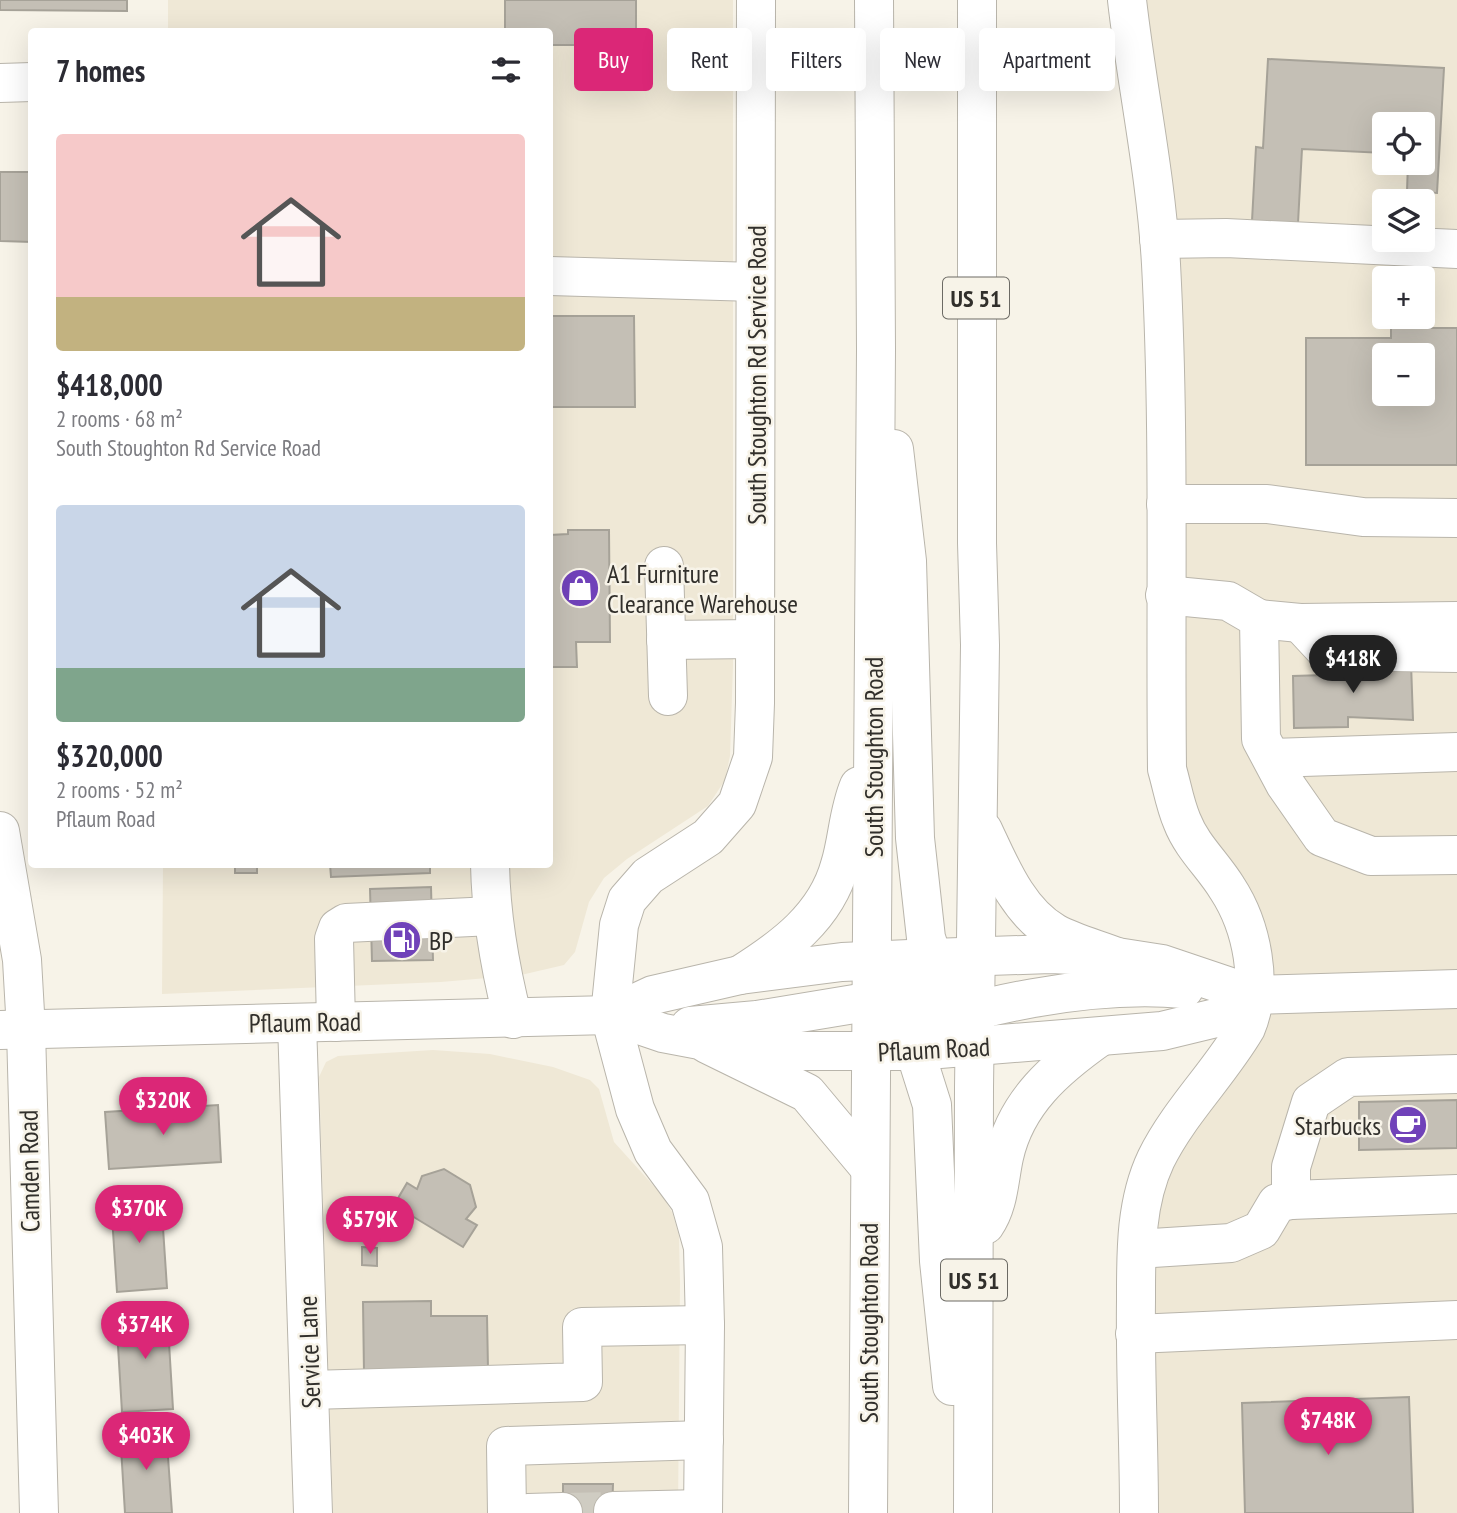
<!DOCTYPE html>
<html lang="en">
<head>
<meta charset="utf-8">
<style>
  :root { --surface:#fff; --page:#f7f7f7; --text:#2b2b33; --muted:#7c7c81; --accent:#db2777 }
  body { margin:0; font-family:"PT Sans Narrow",sans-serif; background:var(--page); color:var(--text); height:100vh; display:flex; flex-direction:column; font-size:26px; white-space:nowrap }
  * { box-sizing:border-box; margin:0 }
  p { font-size:23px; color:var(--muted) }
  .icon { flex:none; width:38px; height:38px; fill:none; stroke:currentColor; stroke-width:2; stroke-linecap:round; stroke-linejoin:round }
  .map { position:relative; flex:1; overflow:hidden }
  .details { position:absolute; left:28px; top:28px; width:525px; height:840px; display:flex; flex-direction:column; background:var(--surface); border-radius:7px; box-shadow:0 7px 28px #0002 }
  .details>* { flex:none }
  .guide { position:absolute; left:574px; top:28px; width:665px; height:63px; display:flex; gap:14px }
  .tools { position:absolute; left:1372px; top:112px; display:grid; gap:14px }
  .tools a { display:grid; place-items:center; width:63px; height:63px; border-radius:7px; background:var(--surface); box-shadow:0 7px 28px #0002; font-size:35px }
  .price { position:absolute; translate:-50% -60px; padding:0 16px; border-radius:24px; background:var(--accent); color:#fff; font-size:23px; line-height:46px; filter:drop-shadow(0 2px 4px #0008) }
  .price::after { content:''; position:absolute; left:50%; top:42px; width:21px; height:16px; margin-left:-10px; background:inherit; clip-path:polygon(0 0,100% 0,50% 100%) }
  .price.on { background:#222; color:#fff }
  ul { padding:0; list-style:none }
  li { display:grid; align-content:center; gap:14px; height:371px; padding:0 28px }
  li span { display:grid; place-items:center; height:217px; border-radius:7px; color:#555 }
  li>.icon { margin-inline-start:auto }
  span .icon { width:126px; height:126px; fill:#fffc; stroke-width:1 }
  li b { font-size:30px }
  h2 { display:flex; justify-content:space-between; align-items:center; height:84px; padding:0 28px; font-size:30px }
  .chip { padding:0 24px; border-radius:7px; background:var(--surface); box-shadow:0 7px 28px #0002; font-size:24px; line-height:63px }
  .chip.on { background:var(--accent); color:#fff }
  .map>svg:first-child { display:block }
</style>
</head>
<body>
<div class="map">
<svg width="1457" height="1513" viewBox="0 0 1457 1513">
  <rect width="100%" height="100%" fill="#f7f3e8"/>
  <g fill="#efe8d6" fill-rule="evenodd">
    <path d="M168 0H733V665L730 756 725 780 708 806 627 859 604 878 589 902 575 952 564 965 521 975 441 982 162 994 163 865 550 864V32L168 31Z"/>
    <path d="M1127 0H1457V1513H1139L1137 1236 1254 995 1182 822 1165 621ZM1384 124H1423V163H1384ZM1384 201H1423V240H1384ZM1384 278H1423V317H1384ZM1384 355H1423V394H1384Z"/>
    <path d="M433 1050 490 1054 553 1067 590 1080 599 1089 614 1142 661 1194 672 1212 679 1236 680 1282 678 1513H333L319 1077 326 1062 338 1056Z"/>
  </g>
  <g fill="#c4bfb5" stroke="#a6a298" stroke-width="2" fill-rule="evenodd">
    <path d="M0 0H127V11L0 10Z"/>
    <path d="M505 0H636V45H550V32H505Z"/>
    <path d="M1268 59 1444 68 1437 193 1407 191 1408 163H1423V124H1384V153L1302 149 1298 223 1252 221 1256 147 1263 148Z"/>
    <path d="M0 172H32V242L0 241Z"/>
    <path d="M550 316H634L635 407H550Z"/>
    <path d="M1391 328H1457V465H1306V338H1391ZM1384 355H1423V394H1384Z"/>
    <path d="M568 530H609L610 642H576L577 667H550V535L568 534Z"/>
    <path d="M1411 663 1413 720 1348 717V727L1294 728 1293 676 1326 675V666Z"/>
    <rect x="235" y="864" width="22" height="9"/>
    <path d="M330 864H430V873L331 877Z"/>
    <path d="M431 887 433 960 372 961 370 889Z"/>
    <path d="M1457 1100V1148L1359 1150V1102Z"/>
    <path d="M218 1105 221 1162 109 1169 105 1112Z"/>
    <path d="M444 1169 470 1185 476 1207 466 1219 477 1225 463 1247 394 1205 407 1183 417 1189 422 1176Z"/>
    <path d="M161 1198 167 1288 117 1292 111 1201Z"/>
    <path d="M362 1247 377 1248V1266L362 1265Z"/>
    <path d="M431 1301V1316H487L488 1369 364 1372 363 1302Z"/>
    <path d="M167 1310 173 1409 122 1412 116 1313Z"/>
    <path d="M1409 1397 1413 1513H1245L1242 1403Z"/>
    <path d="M166 1429 172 1513H125L120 1431Z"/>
    <path d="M563 1484H613L612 1513H563Z"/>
  </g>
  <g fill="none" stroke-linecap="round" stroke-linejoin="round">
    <path stroke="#cfccc2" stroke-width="38" stroke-dasharray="38 19" stroke-linecap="butt" d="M563 1512 613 1511"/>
    <g stroke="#b9b5ab" stroke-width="40">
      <g id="minor">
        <path d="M1127 0C1137 88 1156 175 1161 264 1170 432 1165 601 1167 769 1172 786 1175 805 1182 821 1192 847 1213 865 1227 888 1252 926 1264 985 1246 1028 1219 1074 1179 1112 1156 1159 1135 1203 1136 1254 1136 1300 1135 1371 1139 1442 1139 1513"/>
        <path d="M0 83 32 82"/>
        <path d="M1159 239 1226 238 1457 249"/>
        <path d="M550 276 755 282"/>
        <path d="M1166 504H1267L1363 517 1457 518"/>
        <path d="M664 566 668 696"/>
        <path d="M1165 595 1228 601 1259 619 1261 739 1285 784 1322 837 1371 856 1457 855"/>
        <path d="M1259 619 1300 623 1457 621"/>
        <path d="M1300 623 1326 651 1457 653"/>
        <path d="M666 640 755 639"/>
        <path d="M1272 758 1457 752"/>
        <path d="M0 831 22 960 26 1030 39 1513"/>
        <path d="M490 864C491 918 500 968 513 1019"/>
        <path d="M610 1015 653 995 740 975 842 962 932 958 1051 954 1117 957 1162 964 1254 995 1457 989"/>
        <path d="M336 1022 334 939 338 928 346 923 492 916"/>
        <path d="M297 1023 313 1513"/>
        <path d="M690 1026 757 1020 915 994 951 984 968 970"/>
        <path d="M0 1030 610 1015 663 1033 758 1051H915L1162 1031 1224 1016 1239 1009 1254 995"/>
        <path d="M888 1041C970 1004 1094 981 1184 989"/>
        <path d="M1291 1200V1167L1311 1102 1348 1077 1457 1074"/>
        <path d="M1137 1249 1231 1243 1261 1230 1277 1203 1291 1200 1457 1194"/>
        <path d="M1135 1334 1457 1320"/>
        <path d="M310 1390 583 1382 582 1327 705 1325"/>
        <path d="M613 1511 703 1509"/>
        <path d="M507 1513 506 1446 704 1440"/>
        <path d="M528 1513 563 1512"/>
        <path d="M703 1513 705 1325 703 1247 690 1201 653 1151 635 1109 610 1015 619 925 627 900 648 876 708 837 737 804 753 757 755 703 756 0"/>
      </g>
    </g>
    <g stroke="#b9b5ab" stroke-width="40">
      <g id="major">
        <path d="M894 449 907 561 915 838 926 938 942 987 973 1045"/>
        <path d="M983 830C1000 866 1018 912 1055 933 1073 943 1097 949 1117 957"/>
        <path d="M876 968 915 1051 932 1105 939 1261 952 1386"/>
        <path d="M740 975C783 948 826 917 840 865 848 839 848 812 859 786"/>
        <path d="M707 1044 807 1093 868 1166"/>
        <path d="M985 1225C999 1205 999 1180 1004 1157 1016 1102 1056 1068 1100 1037"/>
        <path d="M868 1513 876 350 874 0"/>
        <path d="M973 1513 974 1088 980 645 977 543V0"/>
      </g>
    </g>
    <use href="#minor" stroke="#fff" stroke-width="38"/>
    <use href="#major" stroke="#fff" stroke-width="38"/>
  </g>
  <defs>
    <g id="shop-disc" transform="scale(2.0125)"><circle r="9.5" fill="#7042b9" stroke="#f7f3e8"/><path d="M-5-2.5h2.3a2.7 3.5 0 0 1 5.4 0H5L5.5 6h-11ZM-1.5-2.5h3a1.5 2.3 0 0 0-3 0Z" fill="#fff"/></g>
    <g id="fuel-disc" transform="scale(2.0125)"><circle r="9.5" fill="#7042b9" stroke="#f7f3e8"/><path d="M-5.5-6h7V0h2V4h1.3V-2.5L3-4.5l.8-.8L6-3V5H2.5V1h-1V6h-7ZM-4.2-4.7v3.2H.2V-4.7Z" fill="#fff"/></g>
    <g id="cafe-disc" transform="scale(2.0125)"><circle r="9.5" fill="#7042b9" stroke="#f7f3e8"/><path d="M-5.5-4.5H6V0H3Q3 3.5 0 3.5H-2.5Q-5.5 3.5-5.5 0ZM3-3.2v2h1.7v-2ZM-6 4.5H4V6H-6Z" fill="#fff"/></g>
  </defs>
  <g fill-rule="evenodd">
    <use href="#shop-disc" x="580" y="588"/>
    <use href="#fuel-disc" x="402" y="940"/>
    <use href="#cafe-disc" x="1408" y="1125"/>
  </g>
  <g text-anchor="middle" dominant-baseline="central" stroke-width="5" stroke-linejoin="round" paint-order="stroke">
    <g fill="#f7f3e8" stroke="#6c6a64" stroke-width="2">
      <rect x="943" y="277.5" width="66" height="41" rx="5"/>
      <rect x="941" y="1259.5" width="66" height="41" rx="5"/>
    </g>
    <g font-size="24" font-weight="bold" fill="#312f2b">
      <text x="976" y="298">US 51</text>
      <text x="974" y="1280">US 51</text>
    </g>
    <g font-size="26" fill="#312f2b" stroke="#f7f3e8">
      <text transform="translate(756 375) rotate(-90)">South Stoughton Rd Service Road</text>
      <text transform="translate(873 757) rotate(-90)">South Stoughton Road</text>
      <text transform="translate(305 1022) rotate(-1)">Pflaum Road</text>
      <text transform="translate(934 1049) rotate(-3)">Pflaum Road</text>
      <text transform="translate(29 1171) rotate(-91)">Camden Road</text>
      <text transform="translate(868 1323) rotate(-90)">South Stoughton Road</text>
      <text transform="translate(309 1352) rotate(-92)">Service Lane</text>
    </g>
    <g font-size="26" fill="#312f2b" stroke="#f7f3e8" text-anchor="start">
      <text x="607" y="573">A1 Furniture<tspan x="607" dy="30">Clearance Warehouse</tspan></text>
      <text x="429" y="940">BP</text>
      <text x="1381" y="1125" text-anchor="end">Starbucks</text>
    </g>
  </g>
</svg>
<div class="tools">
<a><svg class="icon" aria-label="locate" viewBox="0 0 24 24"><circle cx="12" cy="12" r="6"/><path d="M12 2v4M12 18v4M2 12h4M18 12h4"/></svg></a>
<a><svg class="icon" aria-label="layers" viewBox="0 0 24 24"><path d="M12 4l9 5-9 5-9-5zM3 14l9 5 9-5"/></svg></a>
<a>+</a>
<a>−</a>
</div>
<b class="price on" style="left:1353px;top:695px">$418K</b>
<b class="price" style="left:163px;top:1137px">$320K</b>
<b class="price" style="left:139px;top:1245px">$370K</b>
<b class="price" style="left:370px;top:1256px">$579K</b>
<b class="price" style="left:145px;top:1361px">$374K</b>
<b class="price" style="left:1328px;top:1457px">$748K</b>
<b class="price" style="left:146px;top:1472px">$403K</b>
<div class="guide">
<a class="chip on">Buy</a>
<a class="chip">Rent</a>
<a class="chip">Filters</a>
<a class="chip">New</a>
<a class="chip">Apartment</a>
</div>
<section class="details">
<h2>7 homes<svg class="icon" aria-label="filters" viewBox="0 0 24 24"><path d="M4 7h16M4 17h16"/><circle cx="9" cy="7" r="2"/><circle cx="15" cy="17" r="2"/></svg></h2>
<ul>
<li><span style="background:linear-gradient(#f6c9c9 75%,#c2b280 0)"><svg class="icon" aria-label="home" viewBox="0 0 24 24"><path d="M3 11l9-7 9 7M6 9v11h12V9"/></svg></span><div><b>$418,000</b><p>2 rooms · 68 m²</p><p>South Stoughton Rd Service Road</p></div></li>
<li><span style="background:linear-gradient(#c9d6e8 75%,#7fa58c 0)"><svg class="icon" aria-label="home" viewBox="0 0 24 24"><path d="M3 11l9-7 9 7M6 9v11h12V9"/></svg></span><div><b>$320,000</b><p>2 rooms · 52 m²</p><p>Pflaum Road</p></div></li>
</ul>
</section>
</div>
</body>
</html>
